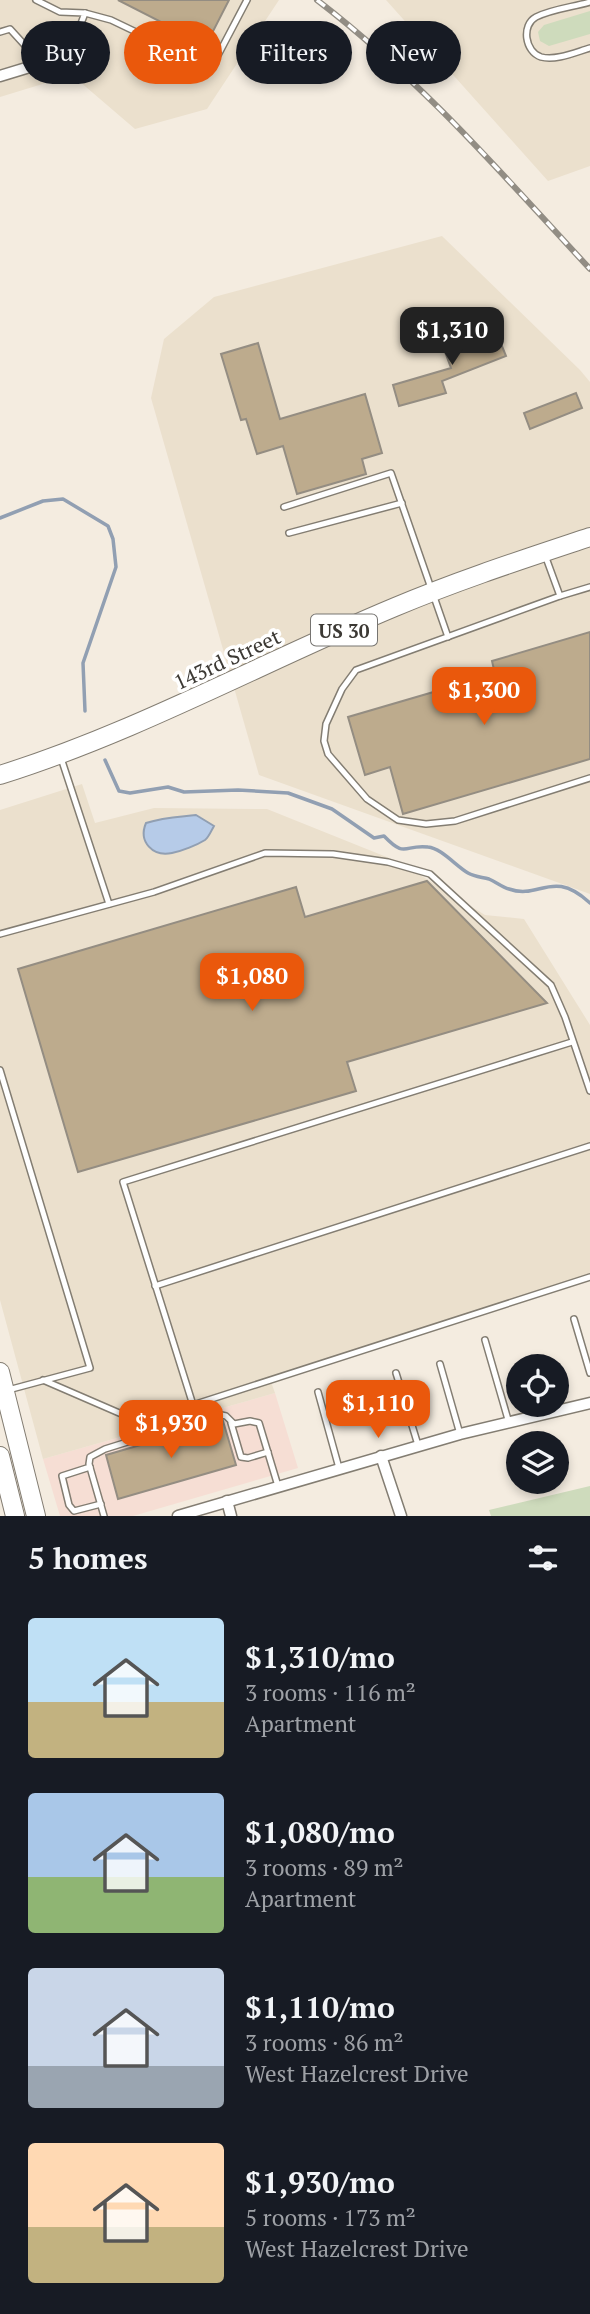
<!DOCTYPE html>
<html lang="en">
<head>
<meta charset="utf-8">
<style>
  :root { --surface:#171b24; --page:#20242c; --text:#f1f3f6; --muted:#9ea1a6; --accent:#ea580c }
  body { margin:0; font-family:"PT Serif",serif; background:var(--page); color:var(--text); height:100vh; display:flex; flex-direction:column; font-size:26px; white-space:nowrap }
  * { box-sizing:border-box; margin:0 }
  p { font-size:23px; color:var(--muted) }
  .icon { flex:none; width:38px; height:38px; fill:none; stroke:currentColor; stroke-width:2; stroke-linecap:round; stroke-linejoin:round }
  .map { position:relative; height:1516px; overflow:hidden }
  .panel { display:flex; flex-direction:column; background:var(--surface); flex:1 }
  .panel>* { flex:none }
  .banner { position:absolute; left:21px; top:21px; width:550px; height:63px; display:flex; gap:14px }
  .buttons { position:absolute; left:506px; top:1354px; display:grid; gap:14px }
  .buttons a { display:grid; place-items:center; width:63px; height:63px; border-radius:50%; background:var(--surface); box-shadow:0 4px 10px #0003; font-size:35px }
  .price { position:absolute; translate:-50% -60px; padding:0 16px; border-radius:14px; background:var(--accent); color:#fff; font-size:23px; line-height:46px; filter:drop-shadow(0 2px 4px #0008) }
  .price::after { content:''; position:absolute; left:50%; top:42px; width:21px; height:16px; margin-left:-10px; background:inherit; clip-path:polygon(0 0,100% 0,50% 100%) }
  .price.current { background:#222; color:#fff }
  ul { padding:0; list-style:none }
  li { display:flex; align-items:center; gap:21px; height:175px; padding:0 28px }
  li span { display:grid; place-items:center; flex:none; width:196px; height:140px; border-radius:7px; color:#555 }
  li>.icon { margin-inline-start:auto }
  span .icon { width:84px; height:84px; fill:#fffc; stroke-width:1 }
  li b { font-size:30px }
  h2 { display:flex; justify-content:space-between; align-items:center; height:84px; padding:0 28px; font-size:30px }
  .chip { padding:0 24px; border-radius:32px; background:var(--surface); box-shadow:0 4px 10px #0003; font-size:24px; line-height:63px }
  .chip.current { background:var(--accent); color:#fff }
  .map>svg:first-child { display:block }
</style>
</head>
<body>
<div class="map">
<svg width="590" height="1516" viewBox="0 0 590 1516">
  <rect width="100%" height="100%" fill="#f4ece0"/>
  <path fill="#f6ded4" d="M275 1393 298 1468 133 1516H60L43 1459Z"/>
  <g fill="#ebe0cd">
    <path d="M0 0H279L207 109 135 129 72 75 0 97Z"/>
    <path d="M386 0H590V166L548 181Z"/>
    <path d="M442 236 580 370 590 382V894L259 775 151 398 164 339 214 297Z"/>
    <path d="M82 784 95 823 154 808 267 809 399 862 485 915 524 919 590 1025V1276L270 1379 275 1393 43 1459 0 1300V810Z"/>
  </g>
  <g fill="#cedbbc">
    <path d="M590 11V34L549 46 540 41 538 32 544 25Z"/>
    <path d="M590 1486V1516H491L489 1510Z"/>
  </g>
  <path fill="#b6cbe8" stroke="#919fb2" stroke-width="2" d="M196 815 214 826C211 831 209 837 205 840 197 845 182 851 172 853 153 857 138 842 146 823 164 817 178 817 196 815Z"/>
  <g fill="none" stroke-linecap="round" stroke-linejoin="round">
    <g stroke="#919fb2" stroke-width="3.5">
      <path d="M0 518 43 501 63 499 108 526 113 539 116 567 83 663 85 711"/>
      <path d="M105 760 119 791 130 793 168 787 184 792 238 790 288 793 332 809 374 838 384 836C406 859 404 844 428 847 441 848 456 866 468 873 475 877 482 877 489 879 496 882 502 887 509 889 540 900 552 868 590 903"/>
    </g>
  </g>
  <g fill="#bdab8d" stroke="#948d82" stroke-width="2">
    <path d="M118 0H229L206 45Z"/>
    <path d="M495 329 506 356 442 381 446 393 399 406 393 385 451 368 444 349Z"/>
    <path d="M258 343 280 419 365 394 382 453 362 459 366 474 297 494 283 446 257 454 246 419 241 420 221 354Z"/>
    <path d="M576 393 582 408 530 429 524 413Z"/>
    <path d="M590 632V759L403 814 390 767 365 775 348 717 495 674 492 661Z"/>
    <path d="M427 881 547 1003 347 1062 356 1091 78 1172 18 969 296 887 305 917Z"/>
    <path d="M223 1421 236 1465 118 1499 106 1455Z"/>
  </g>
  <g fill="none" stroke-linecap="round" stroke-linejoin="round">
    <g stroke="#837d72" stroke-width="8">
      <g id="lane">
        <path d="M36 0 60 12 85 13 69 55"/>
        <path d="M590 2C573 7 552 9 536 17 521 25 525 52 541 57 556 61 576 52 590 48"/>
        <path d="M85 13 111 20 207 66 216 59 247 0"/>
        <path d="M0 32 10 29 41 63"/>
        <path d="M284 507 391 473 448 637"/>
        <path d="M289 533 402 503"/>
        <path d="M545 555 560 596 590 587"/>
        <path d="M560 596 356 670 342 689 326 724 324 741 328 754 367 799 398 820 426 824 455 821 590 778"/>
        <path d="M61 758 109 904"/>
        <path d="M0 934 154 892 265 853 333 854 388 862 430 874 551 985 565 1017 590 1091"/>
        <path d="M0 1070 90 1368 8 1390"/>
        <path d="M155 1286 590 1146"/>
        <path d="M574 1319 590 1373"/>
        <path d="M485 1340 509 1423"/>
        <path d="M440 1364 460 1434"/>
        <path d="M396 1373 418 1445"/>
        <path d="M43 1380 140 1422 590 1277"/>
        <path d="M318 1392 339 1468"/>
        <path d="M193 1405 123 1182 572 1042"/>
        <path d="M231 1423 241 1457 248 1458 268 1452"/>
        <path d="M90 1467 62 1476 69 1505 74 1511 101 1504"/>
        <path d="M104 1516 89 1464 90 1457 105 1449 217 1414 226 1416 234 1424 250 1421 259 1423 278 1486"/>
      </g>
    </g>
    <g stroke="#837d72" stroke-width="13">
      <g id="street">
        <path d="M0 76 69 55"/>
        <path d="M381 1456 401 1516"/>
        <path d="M227 1501 231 1516"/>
        <path d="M178 1516 460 1434 590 1403"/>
      </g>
    </g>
    <g stroke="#837d72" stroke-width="20">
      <g id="primary">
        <path d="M0 775C137 732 263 662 395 607 459 580 524 559 590 537"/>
        <path d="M0 1372 36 1516"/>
        <path d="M0 1456 15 1516"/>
      </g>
    </g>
    <use href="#lane" stroke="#fff" stroke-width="5"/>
    <use href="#street" stroke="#fff" stroke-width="10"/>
    <use href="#primary" stroke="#fff" stroke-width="18"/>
    <g stroke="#928d84" stroke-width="6">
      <path id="rail" d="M317 0C419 78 503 175 590 269"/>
    </g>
    <use href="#rail" stroke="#fff" stroke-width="3.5" stroke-dasharray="10" stroke-linecap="butt"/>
  </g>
  <g text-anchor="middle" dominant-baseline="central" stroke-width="7" stroke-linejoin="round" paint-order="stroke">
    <rect fill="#fff" stroke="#767471" stroke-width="2" x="311" y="614.5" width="66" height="31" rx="5"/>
    <g font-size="19" font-weight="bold" fill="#3c3934">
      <text x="344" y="630">US 30</text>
    </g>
    <g font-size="21" fill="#3c3934" stroke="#fff">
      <text transform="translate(227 659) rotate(-25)">143rd Street</text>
    </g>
  </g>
</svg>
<div class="buttons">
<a><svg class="icon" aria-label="locate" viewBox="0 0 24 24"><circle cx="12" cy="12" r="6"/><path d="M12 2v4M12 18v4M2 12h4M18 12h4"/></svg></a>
<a><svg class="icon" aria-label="layers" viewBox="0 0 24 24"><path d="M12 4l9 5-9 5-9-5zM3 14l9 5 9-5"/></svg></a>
</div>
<b class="price current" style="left:452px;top:367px">$1,310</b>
<b class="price" style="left:484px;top:727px">$1,300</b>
<b class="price" style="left:252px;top:1013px">$1,080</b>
<b class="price" style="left:378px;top:1440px">$1,110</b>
<b class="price" style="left:171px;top:1460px">$1,930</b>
<div class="banner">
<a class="chip">Buy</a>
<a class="chip current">Rent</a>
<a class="chip">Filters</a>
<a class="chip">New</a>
</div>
</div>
<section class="panel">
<h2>5 homes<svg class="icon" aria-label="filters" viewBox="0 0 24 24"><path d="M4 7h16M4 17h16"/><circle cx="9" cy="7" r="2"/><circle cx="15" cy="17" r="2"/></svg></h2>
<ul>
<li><span style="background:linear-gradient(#bfe0f5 60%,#c2b280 0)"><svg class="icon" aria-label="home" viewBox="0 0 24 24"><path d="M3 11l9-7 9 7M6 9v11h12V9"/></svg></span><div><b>$1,310/mo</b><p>3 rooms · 116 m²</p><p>Apartment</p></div></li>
<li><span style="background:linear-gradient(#a9c7e8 60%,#8fb573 0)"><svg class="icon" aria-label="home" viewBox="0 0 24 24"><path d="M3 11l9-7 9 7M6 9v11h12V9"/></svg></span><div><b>$1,080/mo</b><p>3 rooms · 89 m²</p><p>Apartment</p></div></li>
<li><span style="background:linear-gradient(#c9d6e8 70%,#9aa5b1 0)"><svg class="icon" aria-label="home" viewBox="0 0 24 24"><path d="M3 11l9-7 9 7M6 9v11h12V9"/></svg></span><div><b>$1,110/mo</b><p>3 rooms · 86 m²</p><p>West Hazelcrest Drive</p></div></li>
<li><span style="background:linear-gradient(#ffd9b3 60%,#c2b280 0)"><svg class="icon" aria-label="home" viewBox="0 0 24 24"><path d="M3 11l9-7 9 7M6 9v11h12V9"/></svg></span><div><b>$1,930/mo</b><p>5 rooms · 173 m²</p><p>West Hazelcrest Drive</p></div></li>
</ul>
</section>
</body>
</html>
